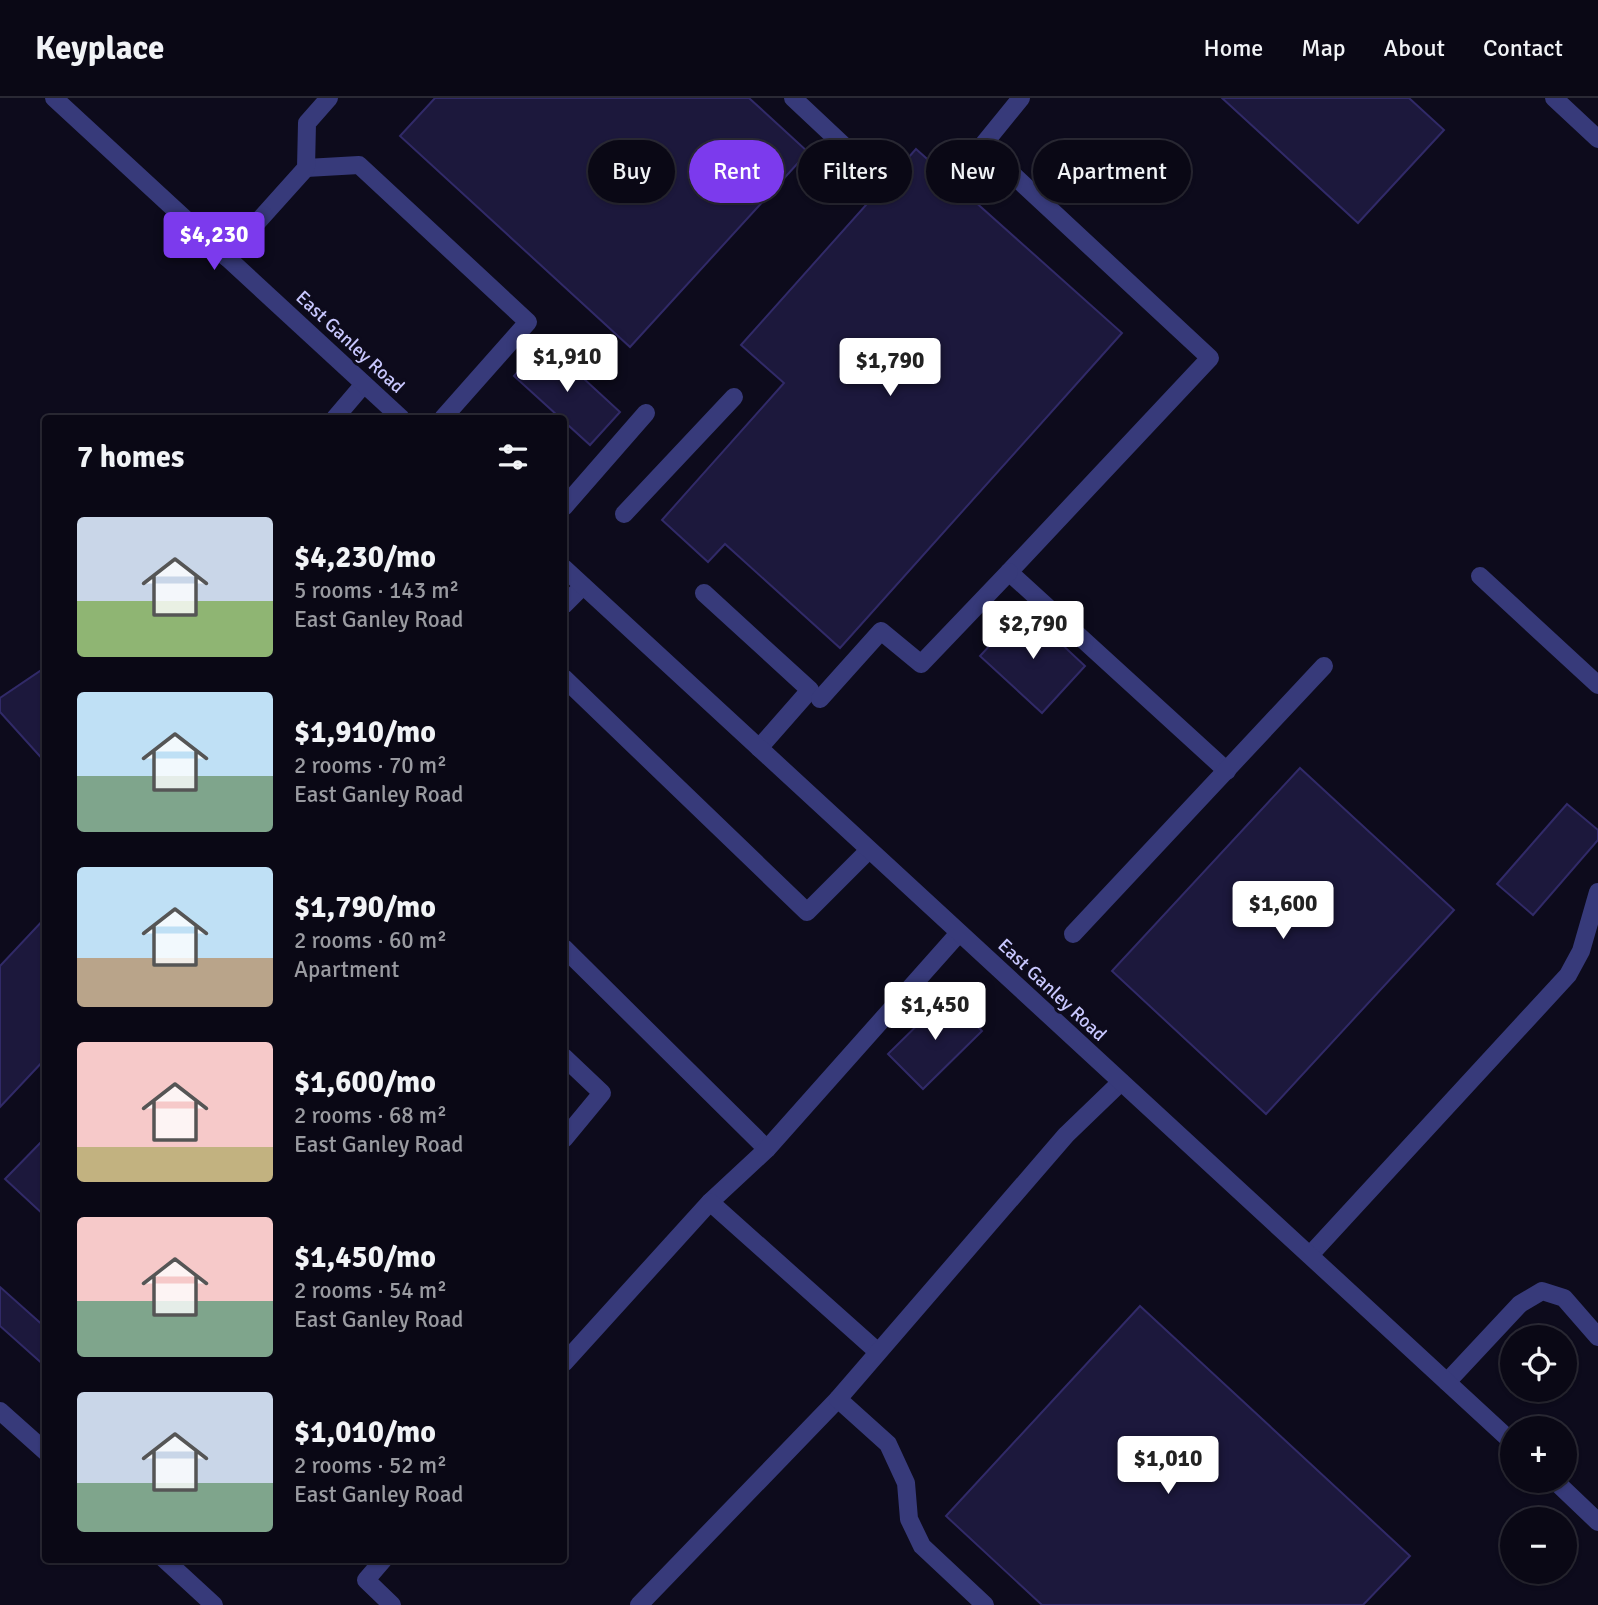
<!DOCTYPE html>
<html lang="en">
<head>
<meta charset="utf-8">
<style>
  :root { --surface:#0a0815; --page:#181622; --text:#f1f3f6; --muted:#999aa0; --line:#2a2934; --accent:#7c3aed }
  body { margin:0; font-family:Signika,sans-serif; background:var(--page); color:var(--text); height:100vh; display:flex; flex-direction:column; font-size:26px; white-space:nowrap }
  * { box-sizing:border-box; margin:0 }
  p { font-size:23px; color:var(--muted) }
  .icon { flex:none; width:38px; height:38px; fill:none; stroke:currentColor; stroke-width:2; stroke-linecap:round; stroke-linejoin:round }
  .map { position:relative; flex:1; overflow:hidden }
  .side { position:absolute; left:42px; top:317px; width:525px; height:1148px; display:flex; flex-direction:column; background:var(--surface); border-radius:7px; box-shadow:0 2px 5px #0004,0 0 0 2px var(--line) }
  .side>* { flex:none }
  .guide { position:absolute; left:588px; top:42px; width:665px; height:63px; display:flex; gap:14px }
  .tools { position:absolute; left:1500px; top:1227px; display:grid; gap:14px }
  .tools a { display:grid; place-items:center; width:77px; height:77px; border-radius:50%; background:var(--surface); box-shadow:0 2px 5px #0004,0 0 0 2px var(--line); font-size:35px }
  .price { position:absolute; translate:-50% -60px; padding:0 16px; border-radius:7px; background:#fff; color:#222; font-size:23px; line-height:46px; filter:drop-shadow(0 2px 4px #0008) }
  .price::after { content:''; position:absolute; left:50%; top:42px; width:21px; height:16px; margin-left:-10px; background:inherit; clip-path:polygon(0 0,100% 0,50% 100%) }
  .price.current { background:var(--accent); color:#fff }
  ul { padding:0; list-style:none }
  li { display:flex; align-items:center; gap:21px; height:175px; padding:0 35px }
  li span { display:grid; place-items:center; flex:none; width:196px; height:140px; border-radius:7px; color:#555 }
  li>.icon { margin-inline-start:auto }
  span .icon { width:84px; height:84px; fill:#fffc; stroke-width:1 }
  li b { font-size:30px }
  h2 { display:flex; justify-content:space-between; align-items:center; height:84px; padding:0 35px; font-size:30px }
  .pill { padding:0 24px; border-radius:32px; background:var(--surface); box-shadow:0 2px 5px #0004,0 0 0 2px var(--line); font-size:24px; line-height:63px }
  .pill.current { background:var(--accent); color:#fff }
  header { display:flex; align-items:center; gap:42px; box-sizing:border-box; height:98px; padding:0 35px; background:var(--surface); border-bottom:2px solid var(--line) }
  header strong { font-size:33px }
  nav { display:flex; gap:38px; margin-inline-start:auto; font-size:24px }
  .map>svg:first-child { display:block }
</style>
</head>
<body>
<header>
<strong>Keyplace</strong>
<nav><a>Home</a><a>Map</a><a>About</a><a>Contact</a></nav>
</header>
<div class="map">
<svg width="1598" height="1507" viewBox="0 0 1598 1507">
  <rect width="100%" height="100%" fill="#0d0b1c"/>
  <g fill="#1c183c" stroke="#312a68" stroke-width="2">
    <path d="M435 0H749L808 54 630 249 400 38Z"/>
    <path d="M1222 0H1409L1444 32 1358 125Z"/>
    <path d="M916 51 1122 235 840 550 725 446 708 464 662 422 784 285 741 247Z"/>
    <path d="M545 245 620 314 590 347 514 278Z"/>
    <path d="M1024 511 1085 568 1042 615 980 558Z"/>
    <path d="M46 569V665L0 614V600Z"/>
    <path d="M1300 670 1454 812 1266 1016 1112 873Z"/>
    <path d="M1567 706 1598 732V742L1533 817 1497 786Z"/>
    <path d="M46 819V960L0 1009V868Z"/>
    <path d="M947 898 982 933 923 991 888 956Z"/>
    <path d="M46 1039V1119L5 1081Z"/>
    <path d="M0 1189 46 1230V1269L0 1228Z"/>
    <path d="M1140 1208 1410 1458 1363 1507H1042L946 1418Z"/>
  </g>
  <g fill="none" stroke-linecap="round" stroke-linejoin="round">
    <g stroke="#373a7a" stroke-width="18">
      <path d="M793 0 874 76"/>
      <path d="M1021 0 982 48 1210 260 1009 474 1227 673"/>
      <path d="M306 70 359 67 528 224 443 320"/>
      <path d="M226 159 306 70 307 25 329 0"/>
      <path d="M335 320 364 286"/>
      <path d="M564 409 646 315"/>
      <path d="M624 416 734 299"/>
      <path d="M1480 478 1598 587"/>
      <path d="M704 495 810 592 759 650"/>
      <path d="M564 507 583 488"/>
      <path d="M564 580 807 814 869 752"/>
      <path d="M820 601 881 533 921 566 1009 474"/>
      <path d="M1073 836 1324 568"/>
      <path d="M564 850 767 1051"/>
      <path d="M564 959 602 995 564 1041"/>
      <path d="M710 1104 767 1051 959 835"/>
      <path d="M1310 1157 1568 877 1581 853 1598 794"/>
      <path d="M564 1265 710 1104 878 1254"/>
      <path d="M1447 1284 1520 1206 1542 1193 1564 1200 1598 1239"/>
      <path d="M384 1461 366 1482 392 1507"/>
      <path d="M639 1507 838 1301"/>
      <path d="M985 1507 922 1448 909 1421 906 1385 888 1346 838 1301 1066 1037 1121 984"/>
    </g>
    <g stroke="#373a7a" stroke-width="18">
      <path d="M54 0 401 320"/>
      <path d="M564 470 1512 1344"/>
      <path d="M0 1313 46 1354"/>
      <path d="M1554 1382 1598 1424"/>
      <path d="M164 1461 214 1507"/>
    </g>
    <path stroke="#373a7a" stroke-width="18" d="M1554 0 1598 41"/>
  </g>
  <g text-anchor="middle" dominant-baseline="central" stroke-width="6" stroke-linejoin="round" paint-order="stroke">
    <g font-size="19" fill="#c8c7fe" stroke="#0d0b1c">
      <text transform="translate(350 244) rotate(43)">East Ganley Road</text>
      <text transform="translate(1052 892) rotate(43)">East Ganley Road</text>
    </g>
  </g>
</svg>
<div class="tools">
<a><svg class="icon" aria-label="locate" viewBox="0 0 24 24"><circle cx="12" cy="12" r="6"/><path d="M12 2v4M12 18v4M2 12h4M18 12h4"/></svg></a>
<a>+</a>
<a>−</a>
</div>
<b class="price current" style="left:214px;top:174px">$4,230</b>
<b class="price" style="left:567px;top:296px">$1,910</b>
<b class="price" style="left:890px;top:300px">$1,790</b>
<b class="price" style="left:1033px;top:563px">$2,790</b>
<b class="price" style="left:1283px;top:843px">$1,600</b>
<b class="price" style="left:935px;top:944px">$1,450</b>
<b class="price" style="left:1168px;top:1398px">$1,010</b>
<div class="guide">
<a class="pill">Buy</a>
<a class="pill current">Rent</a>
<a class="pill">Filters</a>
<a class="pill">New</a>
<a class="pill">Apartment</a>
</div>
<section class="side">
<h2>7 homes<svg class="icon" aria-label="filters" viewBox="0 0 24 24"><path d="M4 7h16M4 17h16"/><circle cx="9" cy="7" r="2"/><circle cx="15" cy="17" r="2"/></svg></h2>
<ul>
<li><span style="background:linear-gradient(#c9d6e8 60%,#8fb573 0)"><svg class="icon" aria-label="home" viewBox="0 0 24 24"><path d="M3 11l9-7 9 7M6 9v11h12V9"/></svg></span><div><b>$4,230/mo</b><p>5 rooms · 143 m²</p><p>East Ganley Road</p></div></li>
<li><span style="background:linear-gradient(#bfe0f5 60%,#7fa58c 0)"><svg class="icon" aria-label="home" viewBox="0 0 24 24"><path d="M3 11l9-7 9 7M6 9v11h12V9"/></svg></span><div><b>$1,910/mo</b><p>2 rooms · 70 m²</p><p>East Ganley Road</p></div></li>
<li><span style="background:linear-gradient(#bfe0f5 65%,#b9a48a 0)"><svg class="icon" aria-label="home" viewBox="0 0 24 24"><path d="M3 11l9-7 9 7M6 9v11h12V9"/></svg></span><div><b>$1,790/mo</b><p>2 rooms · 60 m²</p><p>Apartment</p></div></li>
<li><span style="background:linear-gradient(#f6c9c9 75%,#c2b280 0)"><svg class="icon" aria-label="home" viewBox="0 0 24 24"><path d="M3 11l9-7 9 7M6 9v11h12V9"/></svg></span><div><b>$1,600/mo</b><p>2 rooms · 68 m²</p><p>East Ganley Road</p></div></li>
<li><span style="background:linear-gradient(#f6c9c9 60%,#7fa58c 0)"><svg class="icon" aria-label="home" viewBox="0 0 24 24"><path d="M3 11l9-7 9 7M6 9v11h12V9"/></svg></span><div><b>$1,450/mo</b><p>2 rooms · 54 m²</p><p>East Ganley Road</p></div></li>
<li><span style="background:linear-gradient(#c9d6e8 65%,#7fa58c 0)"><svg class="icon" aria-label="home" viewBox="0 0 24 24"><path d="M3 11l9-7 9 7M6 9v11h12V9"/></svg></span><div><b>$1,010/mo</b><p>2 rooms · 52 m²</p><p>East Ganley Road</p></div></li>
</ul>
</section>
</div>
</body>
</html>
